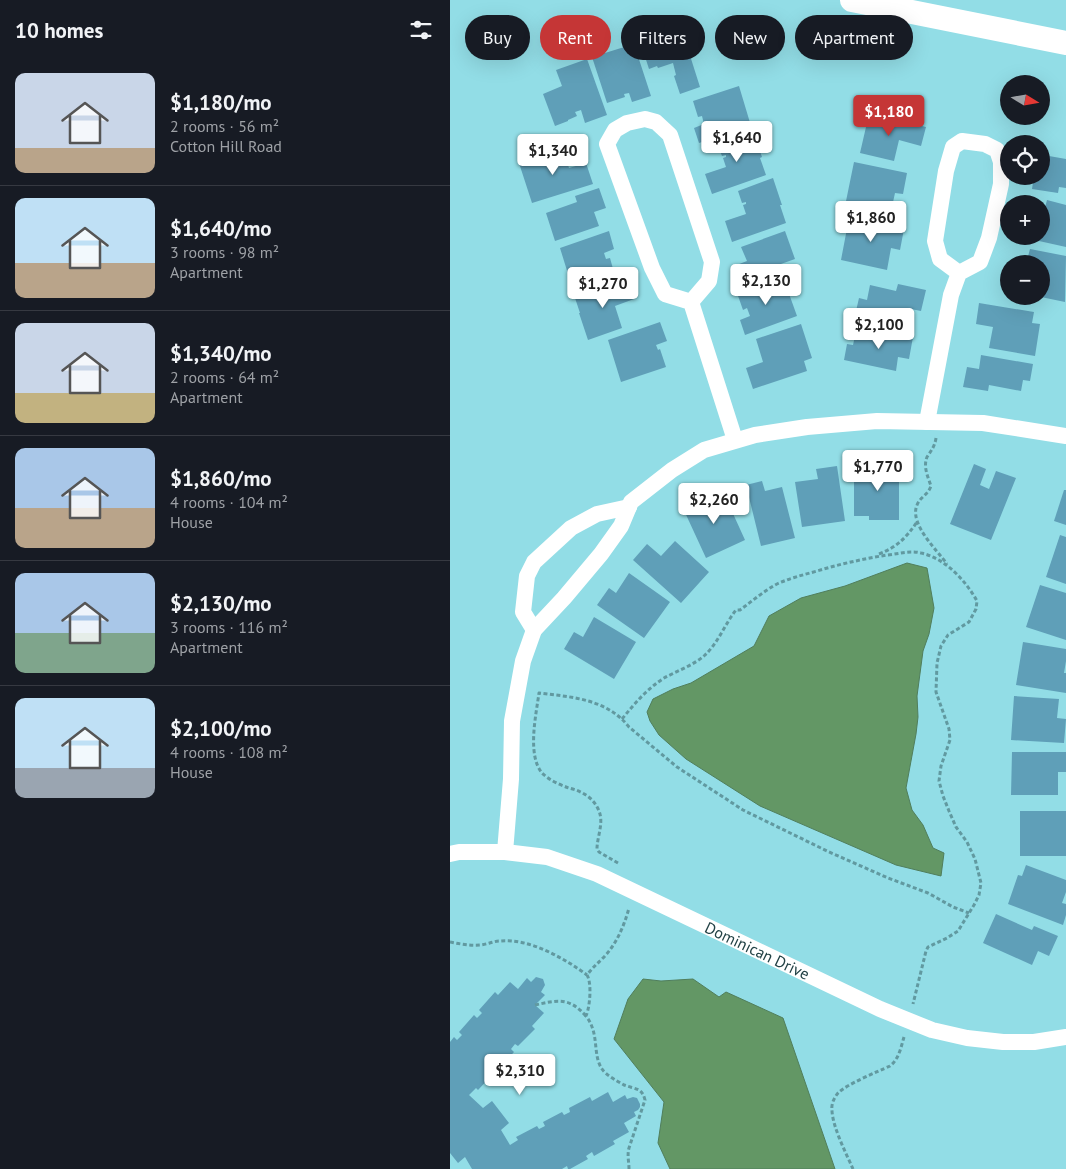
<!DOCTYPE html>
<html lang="en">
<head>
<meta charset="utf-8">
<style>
  :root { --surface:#171b24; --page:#242831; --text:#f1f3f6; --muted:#9ea1a6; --line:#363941; --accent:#c53636 }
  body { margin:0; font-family:"PT Sans",sans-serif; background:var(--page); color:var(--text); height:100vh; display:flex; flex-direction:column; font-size:19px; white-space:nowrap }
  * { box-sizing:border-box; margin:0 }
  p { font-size:16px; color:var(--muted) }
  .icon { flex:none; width:28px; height:28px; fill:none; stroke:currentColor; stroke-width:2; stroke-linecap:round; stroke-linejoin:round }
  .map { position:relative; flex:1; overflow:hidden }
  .side { display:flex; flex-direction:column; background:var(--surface); width:450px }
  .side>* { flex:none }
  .guide { position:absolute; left:15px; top:15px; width:475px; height:45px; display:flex; gap:10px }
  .needle { width:32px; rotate:101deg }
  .buttons { position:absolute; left:550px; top:75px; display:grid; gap:10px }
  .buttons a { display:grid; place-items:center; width:50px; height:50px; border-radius:50%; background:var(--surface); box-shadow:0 5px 20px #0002; font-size:25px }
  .price { position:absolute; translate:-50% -42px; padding:0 11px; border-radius:5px; background:#fff; color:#222; font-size:16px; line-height:32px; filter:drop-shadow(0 1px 2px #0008) }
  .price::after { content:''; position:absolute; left:50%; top:30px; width:15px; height:11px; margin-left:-8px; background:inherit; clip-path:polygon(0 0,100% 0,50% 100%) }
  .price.active { background:var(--accent); color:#fff }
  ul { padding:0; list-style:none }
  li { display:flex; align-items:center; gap:15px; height:125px; padding:0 15px }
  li+li { border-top:1px solid var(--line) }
  li span { display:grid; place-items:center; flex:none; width:140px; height:100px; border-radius:10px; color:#555 }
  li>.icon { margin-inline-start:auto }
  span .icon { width:60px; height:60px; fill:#fffc; stroke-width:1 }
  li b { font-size:21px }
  h2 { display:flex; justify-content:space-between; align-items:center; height:60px; padding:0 15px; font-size:21px }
  .pill { padding:0 18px; border-radius:22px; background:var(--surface); box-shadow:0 5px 20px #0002; font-size:18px; line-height:45px }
  .pill.active { background:var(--accent); color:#fff }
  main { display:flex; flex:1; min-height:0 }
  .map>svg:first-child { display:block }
</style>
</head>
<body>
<main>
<section class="side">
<h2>10 homes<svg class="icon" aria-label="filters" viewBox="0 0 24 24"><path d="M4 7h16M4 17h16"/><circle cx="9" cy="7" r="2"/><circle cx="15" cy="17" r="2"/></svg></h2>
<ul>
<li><span style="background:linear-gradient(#c9d6e8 75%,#b9a48a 0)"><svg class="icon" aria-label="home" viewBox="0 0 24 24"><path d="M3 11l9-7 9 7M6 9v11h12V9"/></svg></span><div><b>$1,180/mo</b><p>2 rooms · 56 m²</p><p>Cotton Hill Road</p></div></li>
<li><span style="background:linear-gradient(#bfe0f5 65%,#b9a48a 0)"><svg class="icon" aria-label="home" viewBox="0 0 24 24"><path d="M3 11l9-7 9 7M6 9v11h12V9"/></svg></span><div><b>$1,640/mo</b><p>3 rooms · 98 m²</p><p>Apartment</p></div></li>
<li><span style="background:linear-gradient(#c9d6e8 70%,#c2b280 0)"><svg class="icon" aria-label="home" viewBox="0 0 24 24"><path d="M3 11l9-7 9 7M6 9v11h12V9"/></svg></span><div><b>$1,340/mo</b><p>2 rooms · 64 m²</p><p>Apartment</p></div></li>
<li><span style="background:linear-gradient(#a9c7e8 60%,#b9a48a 0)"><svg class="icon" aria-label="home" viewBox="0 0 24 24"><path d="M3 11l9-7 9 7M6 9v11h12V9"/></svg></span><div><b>$1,860/mo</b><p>4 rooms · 104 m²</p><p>House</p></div></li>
<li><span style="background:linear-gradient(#a9c7e8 60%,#7fa58c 0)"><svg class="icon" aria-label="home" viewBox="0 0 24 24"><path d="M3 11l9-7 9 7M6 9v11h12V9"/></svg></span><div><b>$2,130/mo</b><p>3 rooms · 116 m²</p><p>Apartment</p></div></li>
<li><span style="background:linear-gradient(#bfe0f5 70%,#9aa5b1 0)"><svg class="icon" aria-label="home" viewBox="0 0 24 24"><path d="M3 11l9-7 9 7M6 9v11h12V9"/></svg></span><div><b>$2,100/mo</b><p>4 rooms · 108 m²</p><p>House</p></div></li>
</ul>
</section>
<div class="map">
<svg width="616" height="1169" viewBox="0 0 616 1169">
  <rect width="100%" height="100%" fill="#92dde6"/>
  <g fill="#639765" stroke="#507e5c">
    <path d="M457 563 477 568 484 608 479 634 473 651 467 696 468 717 466 734 456 788 462 810 473 825 483 848 494 853 491 876 446 865 310 806 236 759 209 735 200 721 197 712 203 699 223 689 241 683 304 646 319 616 351 598 395 586Z"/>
    <path d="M193 979 211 981 243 979 269 997 276 992 333 1018 385 1169H220L208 1143 214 1102 164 1039 178 999Z"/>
  </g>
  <g fill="#5f9fb8">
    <path d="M229 21 250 87 230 94 224 76 226 75 223 63 208 68 207 66 199 69 188 35Z"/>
    <path d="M184 44 201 96 182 102 179 93 174 94 175 97 157 103 142 57Z"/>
    <path d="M137 59 157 115 135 123 131 110 125 112 127 116 118 120V121L105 126 93 94 112 86 106 70Z"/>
    <path d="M289 86 301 126 249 143 244 128 254 124 252 116 248 117 243 101Z"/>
    <path d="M419 114 476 127 471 146 449 140 444 161 410 153Z"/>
    <path d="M303 131 312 157 310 158 316 175 262 194 255 174 276 167 273 158 276 157V155L272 156 267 143Z"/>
    <path d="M113 149 119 168 136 163 143 184 82 203 69 163Z"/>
    <path d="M599 156 616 159V188L609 187 608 193 582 189 584 176H591V170L597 171Z"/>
    <path d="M404 162 457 173 453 194 445 193 440 216 395 206Z"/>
    <path d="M323 178 332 205H330L336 223 282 242 275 221 296 214 293 205 296 204V202L292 203 288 191Z"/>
    <path d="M149 188 156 208 144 212 149 226 105 241 96 213 127 202 125 196Z"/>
    <path d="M597 200 616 205V247L580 239V236H591V223Z"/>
    <path d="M399 218 454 229 450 250 441 248 437 270 391 260Z"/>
    <path d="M159 231 164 249 154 253 156 259 160 258 165 276 123 290 110 248Z"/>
    <path d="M335 231 345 259 314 270 316 277 292 285 284 266 297 261 291 247Z"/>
    <path d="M580 249 616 256 615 302 591 297V264H576Z"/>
    <path d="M333 277 347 316 295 335 290 320 300 316 297 308 293 310 287 293Z"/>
    <path d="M177 280 184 299 165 306 172 328 138 340 129 313H130L125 298Z"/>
    <path d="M448 284 476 290 471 311 461 309 458 322 406 311 409 298 417 300 420 285 446 291Z"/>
    <path d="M529 303 584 312 582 323 590 324 585 356 539 348 543 327 526 324Z"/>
    <path d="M210 322 217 341 206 345 208 350 210 349 216 367 171 382 158 340Z"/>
    <path d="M351 324 362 358 354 361 357 371 303 389 296 368 313 362 306 339Z"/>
    <path d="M406 331 437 337 438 332 463 337 459 359 448 357 446 371 394 360 397 344 403 345Z"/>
    <path d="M531 355 583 364 580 381 573 380 571 391 539 385 538 391 513 387 517 367 529 369Z"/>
    <path d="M428 461H449V520H419V516H404V472H427Z"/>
    <path d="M524 464 536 469 530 485 539 489 546 471 566 478 541 540 500 524Z"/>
    <path d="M387 466 395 521 352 527 345 482 368 479 366 469Z"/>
    <path d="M312 481 315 491 332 487 345 538 311 546 296 485Z"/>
    <path d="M614 490H616V525L604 521Z"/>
    <path d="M275 496 295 540 256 558 232 506 250 498 253 506Z"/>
    <path d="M610 535 616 537V584L596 577Z"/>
    <path d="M225 541 259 572 231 603 183 560 197 544 211 556Z"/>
    <path d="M179 573 220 602 194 638 147 605 159 588 166 593Z"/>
    <path d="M590 585 616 593V640L576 627Z"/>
    <path d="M144 617 186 642 164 679 114 649 124 632 133 637Z"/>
    <path d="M573 642 616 649V661L614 673H616V693L566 685Z"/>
    <path d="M564 696 609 699 607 718 616 719 614 743 561 740Z"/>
    <path d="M562 752H616V772H608V795H561Z"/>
    <rect x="570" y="811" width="46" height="45"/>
    <path d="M576 865 616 880V892L612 903 616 904V915L613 925 558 904 568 875 572 876Z"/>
    <path d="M546 914 582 930 584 926 608 936 599 956 588 951 582 965 533 943Z"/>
    <path d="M86 977 93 979 95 985 91 992 95 995 85 1005 94 1013 82 1026 85 1029 68 1046 65 1044 61 1049 64 1052 49 1068 46 1065 41 1071 44 1073 28 1090 26 1088 19 1095 33 1108 42 1101 59 1123 51 1130 60 1145 68 1140 66 1137 87 1126 89 1129 95 1126 93 1122 112 1112 114 1115 120 1112 119 1108 140 1097 142 1101 158 1092 163 1102 175 1095 177 1099 183 1097 187 1098 190 1104V1107L188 1110 184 1112 186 1116 174 1123 179 1132 163 1141 165 1144 144 1156 142 1152 136 1156 138 1159 120 1169H118L117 1166 112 1169H22L15 1157 8 1163 0 1153V1042L4 1037 7 1040 12 1035 9 1032 24 1015 27 1018 32 1013 29 1010 45 992 48 995 60 982 68 989 77 978 81 982Z"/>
  </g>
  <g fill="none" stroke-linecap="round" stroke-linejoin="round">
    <g stroke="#6199a0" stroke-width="3" stroke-dasharray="4 2.5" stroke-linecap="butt">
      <path d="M486 438C485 446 481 451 477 457 473 467 478 477 481 486 478 495 470 497 467 505 459 524 487 550 497 564"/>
      <path d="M429 554C447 547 456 538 467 522"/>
      <path d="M172 719C185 703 197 689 214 678 227 671 244 665 255 655 268 643 275 624 286 610H290C302 601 314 591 327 584 340 578 353 575 367 571 390 564 413 559 437 555 449 554 460 550 471 553 495 558 516 581 527 601L526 609 519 622 498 635 491 646 487 663 486 692 499 729 500 740 491 766 489 781 493 796 499 811 506 827 517 842 525 859 531 883 529 895 524 905 508 931 497 938 478 947 476 951 463 1004"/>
      <path d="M168 863 149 852 147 849C147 837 154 823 149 811 144 798 132 791 119 788 110 785 99 780 92 773 77 755 86 715 89 693 122 697 157 699 179 727L227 767 293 810 377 851 420 870 438 878 478 893 503 907 519 913"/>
      <path d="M0 942C10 944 21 946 31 945 38 944 44 941 50 941 79 938 114 958 137 975"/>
      <path d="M85 1005C108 1000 119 997 136 1016"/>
      <path d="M179 1169C179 1162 177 1155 179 1148L195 1100C194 1096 193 1093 189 1090 185 1088 179 1087 174 1085 167 1081 156 1075 152 1069 142 1054 150 1034 136 1016 140 1007 142 983 137 975 142 968 148 963 154 957 167 943 174 926 179 908"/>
      <path d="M403 1169C396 1153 383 1128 382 1111 381 1104 384 1098 388 1093 397 1084 427 1072 440 1066 449 1059 451 1047 454 1037"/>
    </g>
    <g stroke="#fff" stroke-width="16">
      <path d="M241 302 215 294 202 268 157 144 165 130 177 123 195 119 206 122 220 135 262 262 259 281 241 302 285 440"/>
      <path d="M477 422 501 295 509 273 530 262 539 238 551 184V162L547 150 535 144 512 141 503 147 496 171 485 241 490 259 509 273"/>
      <path d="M84 630 73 612 77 576 84 562 121 528 147 514 179 507"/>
      <path d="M55 852 61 779 62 721 73 661 84 630 114 598 151 554 171 526 181 502 222 470 254 450 305 435 357 427 427 421 533 423 616 436"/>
      <path id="s1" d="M0 854 9 852H55L97 857 147 874 430 1009 482 1030 517 1038 553 1042H584L616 1037"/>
    </g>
    <path stroke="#fff" stroke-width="24" d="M402 0 616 43"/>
  </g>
  <g text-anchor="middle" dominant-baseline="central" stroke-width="4" stroke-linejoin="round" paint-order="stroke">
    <g font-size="16" fill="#234246" stroke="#d3f7fc">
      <text stroke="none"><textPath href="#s1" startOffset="328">Dominican Drive</textPath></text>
    </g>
  </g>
</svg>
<div class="buttons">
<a><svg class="needle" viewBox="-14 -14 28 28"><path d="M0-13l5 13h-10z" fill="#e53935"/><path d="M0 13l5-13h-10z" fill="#9ea1a6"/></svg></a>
<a><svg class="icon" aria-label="locate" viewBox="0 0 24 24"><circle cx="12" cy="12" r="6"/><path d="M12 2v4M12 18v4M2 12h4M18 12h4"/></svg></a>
<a>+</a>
<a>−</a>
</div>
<b class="price active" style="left:439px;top:137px">$1,180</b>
<b class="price" style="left:287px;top:163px">$1,640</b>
<b class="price" style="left:103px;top:176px">$1,340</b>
<b class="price" style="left:421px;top:243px">$1,860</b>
<b class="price" style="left:316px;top:306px">$2,130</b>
<b class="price" style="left:153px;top:309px">$1,270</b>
<b class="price" style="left:429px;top:350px">$2,100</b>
<b class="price" style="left:428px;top:492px">$1,770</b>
<b class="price" style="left:264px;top:525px">$2,260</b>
<b class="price" style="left:70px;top:1096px">$2,310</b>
<div class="guide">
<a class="pill">Buy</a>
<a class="pill active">Rent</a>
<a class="pill">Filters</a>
<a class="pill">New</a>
<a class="pill">Apartment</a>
</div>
</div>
</main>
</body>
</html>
